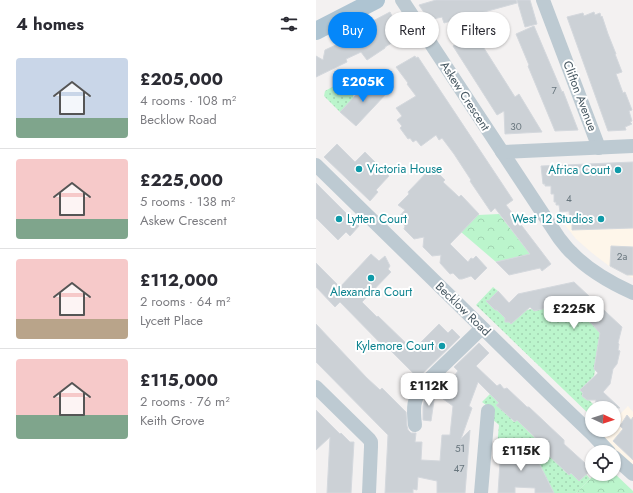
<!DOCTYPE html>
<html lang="en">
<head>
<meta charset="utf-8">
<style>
  :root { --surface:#fff; --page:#f2f2f3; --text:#2b2b33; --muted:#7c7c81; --line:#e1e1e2; --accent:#0587f9 }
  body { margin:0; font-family:Jost,sans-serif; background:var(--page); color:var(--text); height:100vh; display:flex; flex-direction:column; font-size:15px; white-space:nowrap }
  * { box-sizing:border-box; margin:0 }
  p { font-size:13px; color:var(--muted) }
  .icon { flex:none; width:22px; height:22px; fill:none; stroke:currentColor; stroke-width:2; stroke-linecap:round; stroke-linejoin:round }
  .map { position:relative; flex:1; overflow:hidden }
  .drawer { display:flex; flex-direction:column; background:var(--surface); width:316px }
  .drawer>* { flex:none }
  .hud { position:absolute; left:12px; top:12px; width:245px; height:36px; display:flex; gap:8px }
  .needle { width:26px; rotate:93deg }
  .fabs { position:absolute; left:269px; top:401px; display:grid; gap:8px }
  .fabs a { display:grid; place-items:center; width:36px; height:36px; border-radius:50%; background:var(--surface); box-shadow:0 1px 3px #0004; font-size:20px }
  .price { position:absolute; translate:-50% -34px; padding:0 9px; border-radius:8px; background:#fff; color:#222; font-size:13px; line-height:26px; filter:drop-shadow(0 1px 2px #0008) }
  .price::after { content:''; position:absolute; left:50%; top:24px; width:12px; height:9px; margin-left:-6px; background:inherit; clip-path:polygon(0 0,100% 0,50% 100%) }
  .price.on { background:var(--accent); color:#fff }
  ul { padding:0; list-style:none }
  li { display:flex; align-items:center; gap:12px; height:100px; padding:0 16px }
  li+li { border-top:1px solid var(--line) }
  li span { display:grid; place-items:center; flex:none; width:112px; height:80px; border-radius:4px; color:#555 }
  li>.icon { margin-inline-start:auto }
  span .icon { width:48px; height:48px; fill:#fffc; stroke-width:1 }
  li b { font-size:17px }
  h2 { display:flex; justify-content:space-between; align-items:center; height:48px; padding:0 16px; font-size:17px }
  .tag { padding:0 14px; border-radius:18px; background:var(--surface); box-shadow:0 1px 3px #0004; font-size:14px; line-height:36px }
  .tag.on { background:var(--accent); color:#fff }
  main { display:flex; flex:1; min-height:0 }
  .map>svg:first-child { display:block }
</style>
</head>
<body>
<main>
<section class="drawer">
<h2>4 homes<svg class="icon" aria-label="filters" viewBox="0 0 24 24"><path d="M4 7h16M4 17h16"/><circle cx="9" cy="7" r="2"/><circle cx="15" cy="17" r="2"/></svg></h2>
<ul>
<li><span style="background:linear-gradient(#c9d6e8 75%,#7fa58c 0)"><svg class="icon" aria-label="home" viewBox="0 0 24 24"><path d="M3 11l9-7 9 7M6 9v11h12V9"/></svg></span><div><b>£205,000</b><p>4 rooms · 108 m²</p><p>Becklow Road</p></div></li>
<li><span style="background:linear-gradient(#f6c9c9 75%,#7fa58c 0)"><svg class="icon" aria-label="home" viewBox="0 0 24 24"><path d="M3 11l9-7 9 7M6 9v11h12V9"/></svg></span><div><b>£225,000</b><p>5 rooms · 138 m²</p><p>Askew Crescent</p></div></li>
<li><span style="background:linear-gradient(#f6c9c9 75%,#b9a48a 0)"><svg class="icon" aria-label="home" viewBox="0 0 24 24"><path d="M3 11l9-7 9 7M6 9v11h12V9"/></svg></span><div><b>£112,000</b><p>2 rooms · 64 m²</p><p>Lycett Place</p></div></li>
<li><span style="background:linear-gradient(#f6c9c9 70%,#7fa58c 0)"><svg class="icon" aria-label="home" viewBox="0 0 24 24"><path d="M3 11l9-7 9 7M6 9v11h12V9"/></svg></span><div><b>£115,000</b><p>2 rooms · 76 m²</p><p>Keith Grove</p></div></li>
</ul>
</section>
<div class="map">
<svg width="317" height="493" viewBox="0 0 317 493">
  <defs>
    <pattern id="grass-dots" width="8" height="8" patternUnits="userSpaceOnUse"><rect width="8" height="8" fill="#bbf5cc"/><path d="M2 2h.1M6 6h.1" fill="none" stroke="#a2d4b2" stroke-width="1.8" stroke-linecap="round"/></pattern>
    <pattern id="park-crowns" width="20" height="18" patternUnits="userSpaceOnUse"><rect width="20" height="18" fill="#bbf5cc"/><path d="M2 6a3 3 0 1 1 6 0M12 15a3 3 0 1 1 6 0" fill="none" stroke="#a2d4b2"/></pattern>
  </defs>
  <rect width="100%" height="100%" fill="#f3f1f1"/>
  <g fill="#fef6ea">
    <path d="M317 199V278L293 266 276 253 260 239 245 220 256 211Z"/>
    <path d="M312 406 317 412V465L282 437 288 430H298V420Z"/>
  </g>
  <g fill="url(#grass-dots)">
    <path d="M45 71 54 80 41 94H38L37 96 38 98 24 112 8 96 9 91Z"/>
    <path d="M177 287 182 291 173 301 189 318V320L190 322H193L195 324 210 310 216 309 218 311 247 302 255 303V305L258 309 261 308 262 310V312L274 323H276L286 332 283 340 278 369 279 370 278 376 264 390 267 393 266 396 271 400H273L279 406V408H276V417L160 305Z"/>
    <path d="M174 394 183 403 180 405 197 417 195 419 198 422 201 420 249 468 247 470 253 475 255 473 263 481 270 474 274 479 260 493H238L216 450 181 447 183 425 174 417 179 412 166 402Z"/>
  </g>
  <g fill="url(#park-crowns)">
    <path d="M183 214 214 254 180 262 145 232 162 215Z"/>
    <path d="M298 473 317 491V493H260L279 474H298Z"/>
  </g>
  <g fill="#ccd1d6" stroke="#d4d8dd">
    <path d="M120 0H200L201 3 128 23 126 17 113 20 103 5Z"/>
    <path d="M201 0H214L221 24 209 27Z"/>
    <path d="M74 12 80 24 86 21 92 31 82 36 84 38 69 47V48L51 60 45 52 30 59 31 62 0 77V56L7 60 9 50 22 44 24 45 40 38 36 32Z"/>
    <path d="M278 12 279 15 284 13 285 17 286 16 292 34 300 54H299L306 72 300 74 307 93 309 92 316 110 313 111 316 121 314 122 316 124 309 127 310 130 292 131 251 17 267 13 268 16Z"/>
    <path d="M218 26 246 92 247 91 262 130 239 131 212 66 213 65 200 34Z"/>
    <path d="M158 39 163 47 166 45 199 97 203 94 226 132 189 134 188 111 181 115 137 46 143 42Z"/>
    <path d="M99 56 100 58 102 57 197 200 190 205 235 264 226 271 224 268 193 275 180 262 214 254 179 208 175 212 154 181 155 180 138 154 126 138 123 140 120 135 105 146 100 140 97 142 94 138 92 139 84 128 86 126 81 120 86 116 80 108 100 96 91 84 92 83 80 67Z"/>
    <path d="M54 80 70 94 40 126 24 112Z"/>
    <path d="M21 144 39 162 49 152 73 176 60 190 62 192 54 201 8 157Z"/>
    <path d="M317 162V228L256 230V224H254L253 211 244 212 243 205H240V202H238V194H235V186H229V184H227L225 166Z"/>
    <path d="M116 167 129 180 127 182 143 197 145 195 163 214 134 244 152 262 155 258 157 259 160 256 171 268 159 280 155 276 146 279H143L137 273 134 274 124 263 125 255 116 256 107 247 108 237 98 239 88 229 89 226 82 218 89 210 82 205 93 194 92 192Z"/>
    <path d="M0 183 43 226 34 236 30 232 22 240 0 218Z"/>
    <path d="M295 246 317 247V275H311L294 266Z"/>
    <path d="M55 254 63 261 69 256 74 266 72 269 75 272 46 302 61 317 62 316 97 350 123 324 132 333 136 329 144 337 102 378 73 349 72 351 24 302 19 307 0 287V263L24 287Z"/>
    <path d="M258 282 306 327 302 343 303 344 302 350 304 351 301 364 297 369 294 384 287 392 304 408H279L280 400H271L266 396 267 393 264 390 282 373 278 369 284 333 275 323 253 303 218 311 214 307 195 324 193 322H189V318L181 310H179L170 301 174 300V299L182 291 193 303 202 294Z"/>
    <path d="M0 324 51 378 64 390 66 388 90 412 91 426 92 430 95 433H100L99 442H106L105 460 124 461 126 435H134L137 406 123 396 142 371 138 367 163 343 173 353 160 366 181 386 184 384 188 389 191 388 211 407H213L248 440V444L270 464 269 467 274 471 263 481 255 473 253 475 227 450H232L201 420 199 422 180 405 183 403 162 382 153 406 156 408 145 439 154 430 149 493H121V481L102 477 101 490 97 489V493H69L72 435 0 362Z"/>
    <path d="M113 392 119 393 115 421 107 420V406L109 399Z"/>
    <path d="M0 410 24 434 25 433 34 442H38L35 493H11L14 437 0 450Z"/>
    <path d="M311 415 315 420 317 417V460L297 441 307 429 304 426Z"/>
    <path d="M185 447 216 449 238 493H219V488L199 487V493H182Z"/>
  </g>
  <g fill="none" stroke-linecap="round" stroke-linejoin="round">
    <g stroke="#bdcad2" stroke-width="14">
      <path d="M86 0 243 238C247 243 251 249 256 253 273 271 295 283 317 293"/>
      <path d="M227 0 283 148"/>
      <path d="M186 152 317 146"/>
      <path d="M0 165 233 393 277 435 293 452"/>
      <path d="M0 387 53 439 55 442V447L53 493"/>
      <path d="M99 425C97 408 97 400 107 385L166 328"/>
      <path d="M298 457 317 474"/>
      <path d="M165 493 172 411"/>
    </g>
    <path stroke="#aec4d2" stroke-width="18" d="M0 31 60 0"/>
  </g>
  <g fill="#0f9aa8" stroke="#fff" stroke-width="1.5">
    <circle cx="43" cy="169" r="4"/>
    <circle cx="302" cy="170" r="4"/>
    <circle cx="23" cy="219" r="4"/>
    <circle cx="285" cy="219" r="4"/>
    <circle cx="55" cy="278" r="4"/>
    <circle cx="126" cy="346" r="4"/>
  </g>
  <g text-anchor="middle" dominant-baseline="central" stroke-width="4" stroke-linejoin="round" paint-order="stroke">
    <g font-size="10" fill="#68767e">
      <text x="238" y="90">7</text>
      <text x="200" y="126">30</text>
      <text x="253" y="198">4</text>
      <text x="306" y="256">2a</text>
      <text x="144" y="448">51</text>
      <text x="143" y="468">47</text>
    </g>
    <g font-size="12" fill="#465761" stroke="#fff">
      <text transform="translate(149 96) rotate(57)">Askew Crescent</text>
      <text transform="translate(264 96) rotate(69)">Clifton Avenue</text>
      <text transform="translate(147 309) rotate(44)">Becklow Road</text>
    </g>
    <g font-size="12" fill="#0d838f" stroke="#fff" text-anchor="end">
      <text x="51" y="169" text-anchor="start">Victoria House</text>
      <text x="294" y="170">Africa Court</text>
      <text x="31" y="219" text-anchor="start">Lytten Court</text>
      <text x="277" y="219">West 12 Studios</text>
      <text x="55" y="292" text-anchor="middle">Alexandra Court</text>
      <text x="118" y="346">Kylemore Court</text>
    </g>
  </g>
</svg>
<div class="fabs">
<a><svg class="needle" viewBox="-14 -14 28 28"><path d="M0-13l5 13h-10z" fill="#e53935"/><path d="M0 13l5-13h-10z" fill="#7c7c81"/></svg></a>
<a><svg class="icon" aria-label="locate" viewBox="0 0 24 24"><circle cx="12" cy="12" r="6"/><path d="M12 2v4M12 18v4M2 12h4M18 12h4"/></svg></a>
</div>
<b class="price on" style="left:47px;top:103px">£205K</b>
<b class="price" style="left:258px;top:330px">£225K</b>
<b class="price" style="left:113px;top:407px">£112K</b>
<b class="price" style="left:205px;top:472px">£115K</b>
<div class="hud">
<a class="tag on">Buy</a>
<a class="tag">Rent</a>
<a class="tag">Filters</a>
</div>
</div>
</main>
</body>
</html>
